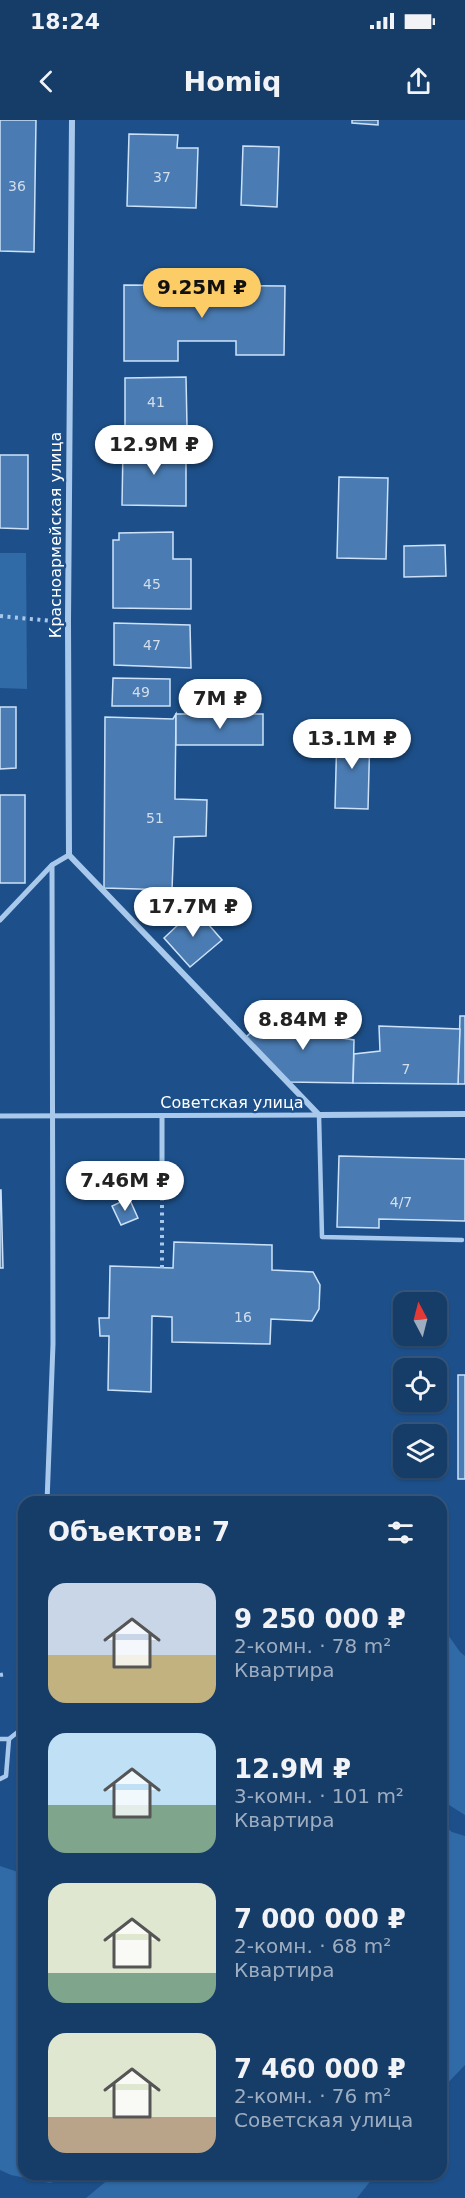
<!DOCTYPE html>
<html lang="ru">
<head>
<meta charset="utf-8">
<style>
  :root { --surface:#163c68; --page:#234771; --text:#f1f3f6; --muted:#9eadc0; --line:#35567c; --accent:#fccc66 }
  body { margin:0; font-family:"DejaVu Sans",sans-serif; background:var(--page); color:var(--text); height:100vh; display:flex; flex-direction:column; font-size:22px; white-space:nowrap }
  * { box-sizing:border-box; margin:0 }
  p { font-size:20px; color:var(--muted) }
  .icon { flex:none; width:33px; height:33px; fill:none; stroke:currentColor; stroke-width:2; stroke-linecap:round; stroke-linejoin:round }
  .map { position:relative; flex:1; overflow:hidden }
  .side { position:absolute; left:18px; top:1376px; width:429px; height:684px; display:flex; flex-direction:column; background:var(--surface); border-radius:18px; box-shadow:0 2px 4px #0004,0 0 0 2px var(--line) }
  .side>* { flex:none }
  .needle { width:39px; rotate:353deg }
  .buttons { position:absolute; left:393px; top:1172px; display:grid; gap:12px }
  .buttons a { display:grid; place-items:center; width:54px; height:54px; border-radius:12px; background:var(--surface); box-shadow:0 2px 4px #0004,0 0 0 2px var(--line); font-size:30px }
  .price { position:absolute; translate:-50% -51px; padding:0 14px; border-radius:21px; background:#fff; color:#222; font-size:20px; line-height:39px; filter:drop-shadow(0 2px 3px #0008) }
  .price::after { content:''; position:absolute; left:50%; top:36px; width:18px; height:14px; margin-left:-9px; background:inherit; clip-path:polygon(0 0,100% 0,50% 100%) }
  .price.current { background:var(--accent); color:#111 }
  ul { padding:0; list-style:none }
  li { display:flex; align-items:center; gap:18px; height:150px; padding:0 30px }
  li span { display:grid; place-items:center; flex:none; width:168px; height:120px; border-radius:18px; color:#555 }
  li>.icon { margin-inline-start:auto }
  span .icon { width:72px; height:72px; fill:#fffc; stroke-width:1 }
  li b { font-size:26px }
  h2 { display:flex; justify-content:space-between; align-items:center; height:72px; padding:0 30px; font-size:26px }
  .status { display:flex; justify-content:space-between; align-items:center; height:42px; padding:0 30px; background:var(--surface); direction:ltr }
  .status svg { height:16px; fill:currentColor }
  header { display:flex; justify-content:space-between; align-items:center; height:78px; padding:0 30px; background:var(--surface); font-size:27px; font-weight:600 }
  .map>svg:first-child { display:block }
</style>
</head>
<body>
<div class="status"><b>18:24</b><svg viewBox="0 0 49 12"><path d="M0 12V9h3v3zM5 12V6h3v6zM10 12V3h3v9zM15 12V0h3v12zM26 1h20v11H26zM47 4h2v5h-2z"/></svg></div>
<header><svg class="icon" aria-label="back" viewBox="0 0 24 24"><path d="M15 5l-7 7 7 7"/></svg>Homiq<svg class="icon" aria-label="share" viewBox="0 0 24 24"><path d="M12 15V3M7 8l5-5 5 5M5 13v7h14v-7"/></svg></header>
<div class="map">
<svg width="465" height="2078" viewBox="0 0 465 2078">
  <rect width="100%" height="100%" fill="#1d508a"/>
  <g fill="#306aa7">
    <path d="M0 433H26L27 569 0 568Z"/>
    <path d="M441 1505 460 1532 465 1536V1695L441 1680Z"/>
    <path d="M441 1703 452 1712 465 1716V1945L441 1970Z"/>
    <path d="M0 1746 24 1754V2054H79L50 2063 11 2055 0 2050Z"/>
    <path d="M115 2054H376L357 2078H86Z"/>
  </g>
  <g fill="#4a7cb3" stroke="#cde2f9" stroke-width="1.5">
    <path d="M0 0H36L34 132 0 131Z"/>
    <path d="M352 0H378V5L352 3Z"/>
    <path d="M129 14 178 15 177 28H198L196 88 127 86Z"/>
    <path d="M243 26 279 27 277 87 241 85Z"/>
    <path d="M124 165 285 166 284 235H236V221H178V241H124Z"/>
    <path d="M186 257 187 306 125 307V258Z"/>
    <path d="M123 327H186V386L122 385Z"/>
    <path d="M0 335H28V409L0 408Z"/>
    <path d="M339 357 388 358 386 439 337 438Z"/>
    <path d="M173 412V439H191V489L113 488V420H119V413Z"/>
    <path d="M445 425 446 456 404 457V426Z"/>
    <path d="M114 503 190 505 191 548 114 545Z"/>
    <path d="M113 558 170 559V586H112Z"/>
    <path d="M0 587H16V648L0 649Z"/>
    <path d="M176 594 175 679 207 680 206 716 174 717 172 770 104 768 105 597 173 599Z"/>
    <rect x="176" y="594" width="87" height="31"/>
    <path d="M337 611 370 612 368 689 335 688Z"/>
    <rect x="0" y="675" width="25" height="88"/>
    <path d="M195 789 222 820 190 847 164 818Z"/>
    <path d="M280 885 310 913 354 920 353 963 288 962 246 917Z"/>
    <path d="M460 896H465V964H458Z"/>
    <path d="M379 906 460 909 458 964 353 963 354 934 380 931Z"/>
    <path d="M339 1036 465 1039V1101L379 1099V1108L337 1107Z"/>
    <path d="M0 1070H1L3 1148H0Z"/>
    <path d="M129 1078 138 1098 121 1105 112 1086Z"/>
    <path d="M174 1122 272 1125V1150L313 1152 320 1165 319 1189 312 1201 271 1199 270 1224 172 1222V1197L152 1196 151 1272 108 1270 109 1216H100L99 1198H109L110 1146 173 1148Z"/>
    <rect x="458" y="1255" width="7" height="104"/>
  </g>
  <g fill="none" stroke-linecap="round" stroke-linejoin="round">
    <g stroke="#a8c9ec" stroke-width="4" stroke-dasharray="3 4.5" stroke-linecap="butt">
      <path d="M0 496 52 501"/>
      <path d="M162 1148V1077"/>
      <path d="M0 1555 6 1554"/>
    </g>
    <g stroke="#a8c9ec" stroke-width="4.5">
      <path d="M319 995 322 1117 462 1120"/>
      <path d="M0 1619H9L24 1607"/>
      <path d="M0 1659 6 1656 9 1619"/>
    </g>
    <g stroke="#a8c9ec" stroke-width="5">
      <path d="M0 800 52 745 69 735"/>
      <path d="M0 996 319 995"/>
      <path d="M162 996V1060"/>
      <path d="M47 1382 53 1224 52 745"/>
    </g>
    <path stroke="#a8c9ec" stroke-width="6" d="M72 0 68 502 69 735 319 995 465 994"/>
  </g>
  <g text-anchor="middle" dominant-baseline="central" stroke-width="4.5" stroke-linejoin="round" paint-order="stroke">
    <g font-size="14" fill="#d2deec">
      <text x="162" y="57">37</text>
      <text x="17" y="66">36</text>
      <text x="156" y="282">41</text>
      <text x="152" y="464">45</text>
      <text x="152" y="525">47</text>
      <text x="141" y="572">49</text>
      <text x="155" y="698">51</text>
      <text x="406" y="949">7</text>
      <text x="401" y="1082">4/7</text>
      <text x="243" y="1197">16</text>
    </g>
    <g font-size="16" fill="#fff" stroke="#1d508a">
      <text transform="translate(55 415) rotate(-90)">Красноармейская улица</text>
      <text x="232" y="982">Советская улица</text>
    </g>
  </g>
</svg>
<div class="buttons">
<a><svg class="needle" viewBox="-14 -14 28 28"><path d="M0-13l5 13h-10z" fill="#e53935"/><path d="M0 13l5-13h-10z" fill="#9eadc0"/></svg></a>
<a><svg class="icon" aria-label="locate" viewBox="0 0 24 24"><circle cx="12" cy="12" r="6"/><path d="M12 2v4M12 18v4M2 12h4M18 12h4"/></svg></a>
<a><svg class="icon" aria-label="layers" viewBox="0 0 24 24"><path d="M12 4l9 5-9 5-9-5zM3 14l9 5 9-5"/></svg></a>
</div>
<b class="price current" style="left:202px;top:199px">9.25M ₽</b>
<b class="price" style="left:154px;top:356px">12.9M ₽</b>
<b class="price" style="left:220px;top:610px">7M ₽</b>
<b class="price" style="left:352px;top:650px">13.1M ₽</b>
<b class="price" style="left:193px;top:818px">17.7M ₽</b>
<b class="price" style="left:303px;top:931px">8.84M ₽</b>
<b class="price" style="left:125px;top:1092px">7.46M ₽</b>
<section class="side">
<h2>Объектов: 7<svg class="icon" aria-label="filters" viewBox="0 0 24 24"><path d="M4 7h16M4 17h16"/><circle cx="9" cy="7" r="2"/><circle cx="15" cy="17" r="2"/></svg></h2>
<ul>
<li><span style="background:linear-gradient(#c9d6e8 60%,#c2b280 0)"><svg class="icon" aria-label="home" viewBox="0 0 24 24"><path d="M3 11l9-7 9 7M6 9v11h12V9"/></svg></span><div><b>9 250 000 ₽</b><p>2-комн. · 78 m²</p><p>Квартира</p></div></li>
<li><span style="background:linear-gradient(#bfe0f5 60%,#7fa58c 0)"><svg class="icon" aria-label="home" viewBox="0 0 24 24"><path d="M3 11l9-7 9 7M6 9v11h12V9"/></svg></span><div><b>12.9M ₽</b><p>3-комн. · 101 m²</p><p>Квартира</p></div></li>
<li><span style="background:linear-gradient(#dfe7d0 75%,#7fa58c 0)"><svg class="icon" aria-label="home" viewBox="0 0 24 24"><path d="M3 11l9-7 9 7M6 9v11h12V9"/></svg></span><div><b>7 000 000 ₽</b><p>2-комн. · 68 m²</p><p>Квартира</p></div></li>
<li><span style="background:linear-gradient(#dfe7d0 70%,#b9a48a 0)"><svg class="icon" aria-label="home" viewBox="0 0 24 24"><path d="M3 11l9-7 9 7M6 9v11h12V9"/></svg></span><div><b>7 460 000 ₽</b><p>2-комн. · 76 m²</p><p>Советская улица</p></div></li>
</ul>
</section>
</div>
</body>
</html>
